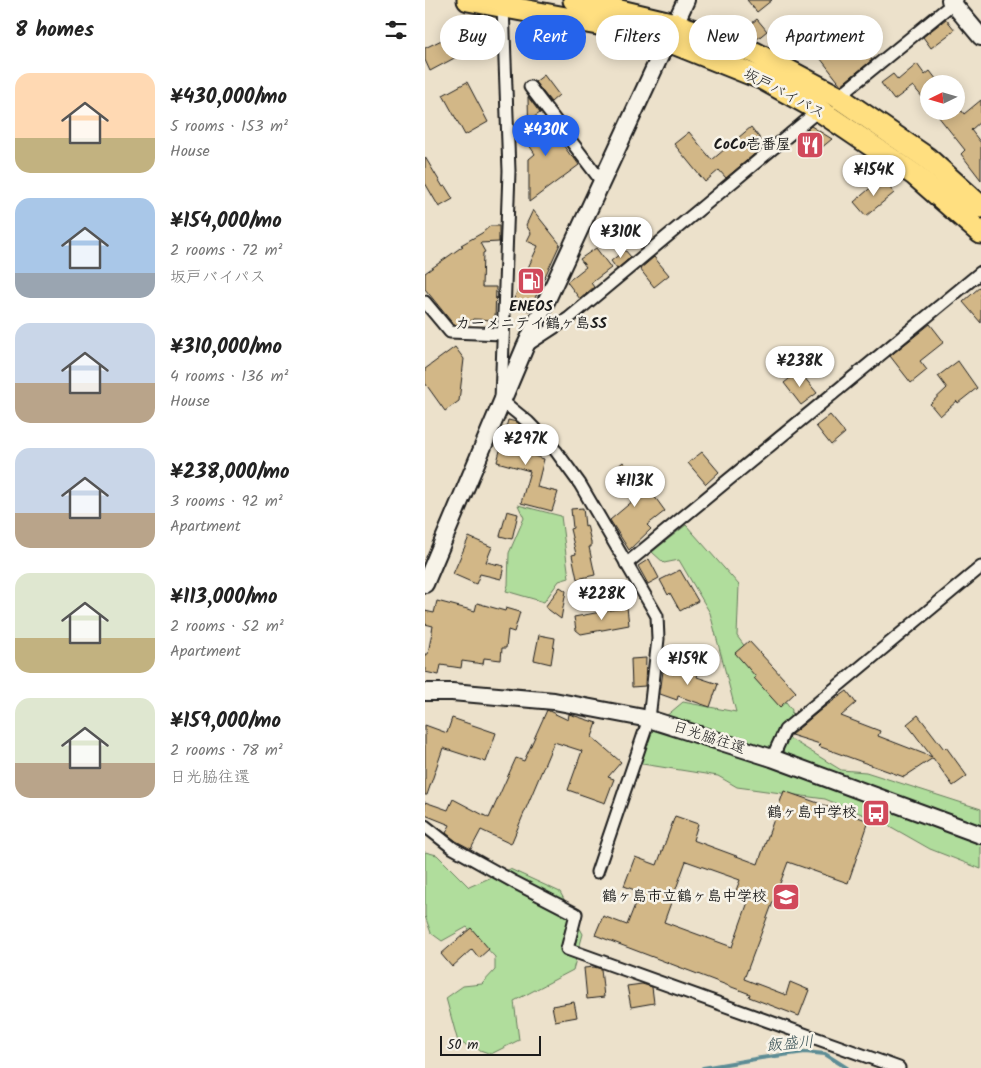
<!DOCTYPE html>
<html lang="en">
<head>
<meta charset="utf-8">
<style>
  :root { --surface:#fff; --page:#f6f6f6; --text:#222; --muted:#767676; --accent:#2563eb }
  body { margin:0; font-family:Kalam,"Klee One",sans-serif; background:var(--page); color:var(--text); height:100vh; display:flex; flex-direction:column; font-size:19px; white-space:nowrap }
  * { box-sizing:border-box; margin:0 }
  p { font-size:16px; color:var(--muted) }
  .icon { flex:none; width:28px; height:28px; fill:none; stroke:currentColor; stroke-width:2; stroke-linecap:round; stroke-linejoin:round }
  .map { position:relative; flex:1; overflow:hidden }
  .sheet { display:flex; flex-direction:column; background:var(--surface); width:425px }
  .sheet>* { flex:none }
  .guide { position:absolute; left:15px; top:15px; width:465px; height:45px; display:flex; gap:10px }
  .needle { width:32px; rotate:265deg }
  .buttons { position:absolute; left:495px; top:75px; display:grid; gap:10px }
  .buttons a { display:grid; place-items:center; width:45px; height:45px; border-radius:50%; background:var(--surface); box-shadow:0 2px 12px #0003; font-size:25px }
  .scale { position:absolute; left:15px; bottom:12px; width:101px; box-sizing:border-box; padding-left:5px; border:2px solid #1c1c1c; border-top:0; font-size:14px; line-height:18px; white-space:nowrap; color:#1c1c1c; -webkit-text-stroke:4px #f7f3e8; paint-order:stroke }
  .price { position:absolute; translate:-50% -42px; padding:0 11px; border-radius:18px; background:#fff; color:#222; font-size:16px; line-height:32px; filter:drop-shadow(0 1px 2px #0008) }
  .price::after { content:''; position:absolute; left:50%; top:30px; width:15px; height:11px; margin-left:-8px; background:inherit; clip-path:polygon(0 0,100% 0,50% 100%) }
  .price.selected { background:var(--accent); color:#fff }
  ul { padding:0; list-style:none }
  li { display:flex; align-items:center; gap:15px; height:125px; padding:0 15px }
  li span { display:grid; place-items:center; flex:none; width:140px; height:100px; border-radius:15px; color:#555 }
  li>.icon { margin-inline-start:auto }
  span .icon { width:60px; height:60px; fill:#fffc; stroke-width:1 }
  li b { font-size:21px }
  h2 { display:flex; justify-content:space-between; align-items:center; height:60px; padding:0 15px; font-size:21px }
  .chip { padding:0 18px; border-radius:22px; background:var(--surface); box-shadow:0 2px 12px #0003; font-size:18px; line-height:45px }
  .chip.selected { background:var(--accent); color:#fff }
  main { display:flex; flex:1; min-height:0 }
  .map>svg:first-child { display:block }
</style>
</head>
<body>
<main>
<section class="sheet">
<h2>8 homes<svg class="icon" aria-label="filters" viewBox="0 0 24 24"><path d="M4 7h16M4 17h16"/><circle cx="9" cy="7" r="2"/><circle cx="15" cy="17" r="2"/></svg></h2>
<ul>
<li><span style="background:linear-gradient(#ffd9b3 65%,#c2b280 0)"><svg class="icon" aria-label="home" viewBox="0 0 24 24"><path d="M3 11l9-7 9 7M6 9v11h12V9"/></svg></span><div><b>¥430,000/mo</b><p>5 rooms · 153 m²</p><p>House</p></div></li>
<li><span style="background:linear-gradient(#a9c7e8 75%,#9aa5b1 0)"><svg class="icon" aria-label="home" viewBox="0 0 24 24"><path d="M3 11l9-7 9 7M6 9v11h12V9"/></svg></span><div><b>¥154,000/mo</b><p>2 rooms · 72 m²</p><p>坂戸バイパス</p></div></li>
<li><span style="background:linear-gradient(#c9d6e8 60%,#b9a48a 0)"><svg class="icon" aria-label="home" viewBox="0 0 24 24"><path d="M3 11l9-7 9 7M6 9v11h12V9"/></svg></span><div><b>¥310,000/mo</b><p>4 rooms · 136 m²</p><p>House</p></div></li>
<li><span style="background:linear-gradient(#c9d6e8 65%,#b9a48a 0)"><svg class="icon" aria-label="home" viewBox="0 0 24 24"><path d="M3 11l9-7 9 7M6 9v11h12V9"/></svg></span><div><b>¥238,000/mo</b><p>3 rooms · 92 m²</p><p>Apartment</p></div></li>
<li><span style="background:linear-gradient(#dfe7d0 65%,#c2b280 0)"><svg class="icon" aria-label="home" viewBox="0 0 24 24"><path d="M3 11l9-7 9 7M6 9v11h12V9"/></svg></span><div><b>¥113,000/mo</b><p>2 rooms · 52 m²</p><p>Apartment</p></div></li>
<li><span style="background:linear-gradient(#dfe7d0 65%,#b9a48a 0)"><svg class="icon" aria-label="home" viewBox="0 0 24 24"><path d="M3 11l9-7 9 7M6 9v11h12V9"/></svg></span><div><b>¥159,000/mo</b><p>2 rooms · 78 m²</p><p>日光脇往還</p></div></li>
</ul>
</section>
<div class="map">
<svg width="556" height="1068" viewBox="0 0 556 1068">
  <rect width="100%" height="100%" fill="#ece1cb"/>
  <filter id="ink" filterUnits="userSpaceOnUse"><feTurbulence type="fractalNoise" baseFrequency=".02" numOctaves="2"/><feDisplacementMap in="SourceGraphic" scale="10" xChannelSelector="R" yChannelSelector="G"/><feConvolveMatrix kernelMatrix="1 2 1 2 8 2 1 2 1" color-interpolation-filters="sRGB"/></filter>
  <g filter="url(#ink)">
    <g fill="#b0dd9c" stroke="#667c5c">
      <path d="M93 505 136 516 144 578 134 581 119 602 81 591 83 585 84 553 99 518Z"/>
      <path d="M261 525 314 585 312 636 367 710 364 738 416 770 441 772 556 809V869L505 849 461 824 400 799 312 787 293 776 211 763 220 722 240 717 258 702 311 712 285 613 254 560 239 563 227 552Z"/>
      <path d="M0 852 12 855 44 887 85 869 135 892 158 934 148 970 89 1001 94 1040 66 1054 33 1042 21 998 38 986 57 984 70 970V957L42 927 17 941 6 933 0 916Z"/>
    </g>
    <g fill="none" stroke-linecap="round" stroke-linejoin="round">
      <path stroke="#5c8c95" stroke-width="4" d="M278 1068 336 1058 380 1052 400 1054 422 1068"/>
    </g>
    <g fill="#d2b787" stroke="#1c1c1c" fill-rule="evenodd">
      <path d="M322 0H347L332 12Z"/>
      <path d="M332 19 342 31 331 40 322 27Z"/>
      <path d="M521 19 530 30 506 48 498 37Z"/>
      <path d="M422 30 447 60 416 85 392 54Z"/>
      <path d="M27 35 37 54 5 71 0 60V48Z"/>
      <path d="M492 64 500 75 505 71 515 84H504V105L488 86 469 100 456 83 468 74 473 80Z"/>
      <path d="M119 75 134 95 126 102 110 82Z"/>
      <path d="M42 82 63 122 40 135 18 95Z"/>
      <path d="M103 97 115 113 109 117 128 141 133 138 146 156 147 155 154 165 104 202V159L110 154 104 145Z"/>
      <path d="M556 100V121L546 130 556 143V180L536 154 540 150 509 111H537L539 114Z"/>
      <path d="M386 126 407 139 384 158 370 140Z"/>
      <path d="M326 127 340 145 301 178 294 170 280 182 249 144 264 132 287 160Z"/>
      <path d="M0 157 18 187 20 186 28 199 14 207 0 183Z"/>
      <path d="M457 178 469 193 441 216 429 202Z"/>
      <path d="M108 210 135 244 104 311 87 303 113 246 102 241 106 233 101 225Z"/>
      <path d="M65 226H74V242L55 243 60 252 58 253 57 287H71L70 320 48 319 41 325H29L0 289V273L38 246 36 245 57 233Z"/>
      <path d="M171 248 186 268 166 283 169 287 155 299 142 282 161 267 155 259Z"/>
      <path d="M200 250 206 257 192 269 186 261Z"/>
      <path d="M229 257 244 275 229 287 215 269Z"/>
      <path d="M556 286V323L538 302Z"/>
      <path d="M505 324 519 342 495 361 502 370 486 383 465 356Z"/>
      <path d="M30 347 39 359 34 401 20 411 0 383V369Z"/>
      <path d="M533 361 552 388 533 403 532 401 515 416 505 404 522 388 513 376Z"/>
      <path d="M374 371 392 393 376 405 359 383Z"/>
      <path d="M405 415 420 433 406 445 391 426Z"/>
      <path d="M83 420 92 422 98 428V430L104 434 99 453 119 459 112 487 133 492 127 511 96 503 105 471 72 462Z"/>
      <path d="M277 452 294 472 281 484 263 463Z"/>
      <path d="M198 462 222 490 224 489 240 511 222 525 226 529 204 550 185 520 209 500 186 472Z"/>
      <path d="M158 508 160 526 162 525 166 542V547H164L170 575 152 579 147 555 151 554 145 529 148 528 146 509Z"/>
      <path d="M82 511 93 514 87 539 75 536Z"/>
      <path d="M44 537 67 547 61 562 79 566 76 579 55 574 51 584 28 574Z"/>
      <path d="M224 559 234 578 223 584 213 566Z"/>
      <path d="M255 570 273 601 255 611 245 593 243 595 235 580Z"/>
      <path d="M135 587 141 591 136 619 120 607Z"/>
      <path d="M12 601 50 611 52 603 80 611 81 608 95 612 89 632 83 630 81 648H77L76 660 59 658 58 664 37 661 36 668 16 665 14 675 0 672V654H3L8 626 0 624V611L9 613Z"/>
      <path d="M202 607 204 625 156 634 151 630 149 617Z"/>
      <path d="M114 635 130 638 126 664 109 660Z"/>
      <path d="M324 641 371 692 355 707 329 678 331 677 310 653Z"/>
      <path d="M221 658 220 686 207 687 206 659Z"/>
      <path d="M252 663 274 670 272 677 293 684 285 707 253 696 252 700 235 694 238 671 249 674Z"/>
      <path d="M422 691 431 703 416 716 455 731 453 736 507 757 482 724 493 715 519 749 521 747 542 776 528 786 508 758 479 777 393 746 395 744 366 735 398 708Z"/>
      <path d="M122 710 143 720 144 714 172 723 167 737 196 762 183 777 189 779 180 803 143 790 157 751 129 742 86 844 56 830 46 849 31 841 21 833 25 825 0 815V802L23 810 28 799 64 818 91 758 99 761Z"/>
      <path d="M27 718 71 733 61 762 18 748 2 795H0V725L22 733Z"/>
      <path d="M359 791 444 821 423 883 363 862 319 979 361 995 365 982 384 990 374 1016 324 997 325 994 170 935 178 916 202 925 215 892 199 886 210 857 232 865 250 816 273 824 268 840 333 864ZM261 861 315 880 310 893 324 899 307 947 239 922Z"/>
      <path d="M46 928 64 949 54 958 47 949 27 967 16 954Z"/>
      <path d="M169 967 176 969 179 997 162 999 159 968Z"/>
      <path d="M217 984 227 987 229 1003 206 1007 202 986Z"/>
      <path d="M149 1002 152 1017 130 1021 127 1006Z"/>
    </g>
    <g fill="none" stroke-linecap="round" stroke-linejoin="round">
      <g stroke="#1c1c1c" stroke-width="15">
        <g id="street">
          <path d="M78 6 84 171 76 400 103 422 131 451 155 484 232 616 233 639 224 719 172 872"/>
          <path d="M105 87 177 182"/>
          <path d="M413 97 532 0"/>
          <path d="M0 302 25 332 78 334"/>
          <path d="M101 346 144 318 394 110"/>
          <path d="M201 564 556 272"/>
          <path d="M347 758 360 730 556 567"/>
          <path d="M0 826 28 848 89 882 151 914 142 949 474 1068"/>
        </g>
      </g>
      <g stroke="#1c1c1c" stroke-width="20">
        <g id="secondary">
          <path d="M525 0 556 37"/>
          <path d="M0 584 100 347 261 0"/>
          <path d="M0 692H27L129 701 224 719 347 758 556 835"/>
        </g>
      </g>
      <g stroke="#1c1c1c" stroke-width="25">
        <g id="highway">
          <path d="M43 0 178 25 243 41 338 79 394 110 490 175 556 233"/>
          <path d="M149 0 250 24 330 53 413 97 502 158 556 207"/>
        </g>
      </g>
      <use href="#street" stroke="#f7f3e8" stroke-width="11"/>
      <use href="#secondary" stroke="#f7f3e8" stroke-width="16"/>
      <use href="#highway" stroke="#ffdf80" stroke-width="21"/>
    </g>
  </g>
  <defs>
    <g id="restaurant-square" transform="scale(1.4375)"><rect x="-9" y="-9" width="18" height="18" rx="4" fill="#d1495b" stroke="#f7f3e8"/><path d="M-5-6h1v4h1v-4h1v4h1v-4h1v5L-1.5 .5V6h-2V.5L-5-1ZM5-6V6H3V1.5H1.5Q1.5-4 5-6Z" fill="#fff"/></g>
    <g id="fuel-square" transform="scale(1.4375)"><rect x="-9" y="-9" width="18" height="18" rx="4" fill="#d1495b" stroke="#f7f3e8"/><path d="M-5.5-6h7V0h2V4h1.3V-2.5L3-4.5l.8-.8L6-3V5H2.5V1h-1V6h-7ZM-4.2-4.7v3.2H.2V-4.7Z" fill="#fff"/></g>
    <g id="bus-square" transform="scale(1.4375)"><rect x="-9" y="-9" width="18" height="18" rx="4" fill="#d1495b" stroke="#f7f3e8"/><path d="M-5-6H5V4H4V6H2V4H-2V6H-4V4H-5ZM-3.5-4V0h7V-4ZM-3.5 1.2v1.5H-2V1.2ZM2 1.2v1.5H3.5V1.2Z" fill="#fff"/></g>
    <g id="school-square" transform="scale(1.4375)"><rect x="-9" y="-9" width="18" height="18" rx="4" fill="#d1495b" stroke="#f7f3e8"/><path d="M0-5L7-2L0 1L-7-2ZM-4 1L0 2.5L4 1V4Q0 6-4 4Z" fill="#fff"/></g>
  </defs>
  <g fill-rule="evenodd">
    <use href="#restaurant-square" x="385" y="145"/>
    <use href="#fuel-square" x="106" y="281"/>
    <use href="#bus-square" x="451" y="813"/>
    <use href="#school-square" x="361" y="897"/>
  </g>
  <g text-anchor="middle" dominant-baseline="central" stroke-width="5" stroke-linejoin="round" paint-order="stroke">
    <g font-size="15" fill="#1c1c1c" stroke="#f7f3e8">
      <text transform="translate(359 94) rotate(28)">坂戸バイパス</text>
      <text transform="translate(284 738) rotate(18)">日光脇往還</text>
    </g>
    <g font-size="15" font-weight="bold" fill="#1c1c1c" stroke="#f7f3e8" text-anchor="end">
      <text x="366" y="145">CoCo壱番屋</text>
      <text x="106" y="307" text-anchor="middle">ENEOS<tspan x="106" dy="17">カーメニテイ鶴ヶ島SS</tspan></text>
      <text x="432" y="813">鶴ヶ島中学校</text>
      <text x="342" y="897">鶴ヶ島市立鶴ヶ島中学校</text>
    </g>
    <g font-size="16" font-style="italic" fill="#3c5458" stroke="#f7f3e8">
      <text transform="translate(365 1044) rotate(-5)">飯盛川</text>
    </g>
  </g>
</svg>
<div class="buttons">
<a><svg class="needle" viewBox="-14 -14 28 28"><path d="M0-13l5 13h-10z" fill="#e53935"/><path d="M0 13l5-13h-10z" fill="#767676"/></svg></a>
</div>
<div class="scale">50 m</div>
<b class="price selected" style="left:121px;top:157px">¥430K</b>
<b class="price" style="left:449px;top:197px">¥154K</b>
<b class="price" style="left:196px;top:259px">¥310K</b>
<b class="price" style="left:375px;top:388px">¥238K</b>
<b class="price" style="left:101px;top:466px">¥297K</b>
<b class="price" style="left:210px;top:508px">¥113K</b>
<b class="price" style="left:177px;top:621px">¥228K</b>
<b class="price" style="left:263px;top:686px">¥159K</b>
<div class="guide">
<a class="chip">Buy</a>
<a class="chip selected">Rent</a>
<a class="chip">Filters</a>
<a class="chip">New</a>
<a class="chip">Apartment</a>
</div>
</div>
</main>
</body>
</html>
